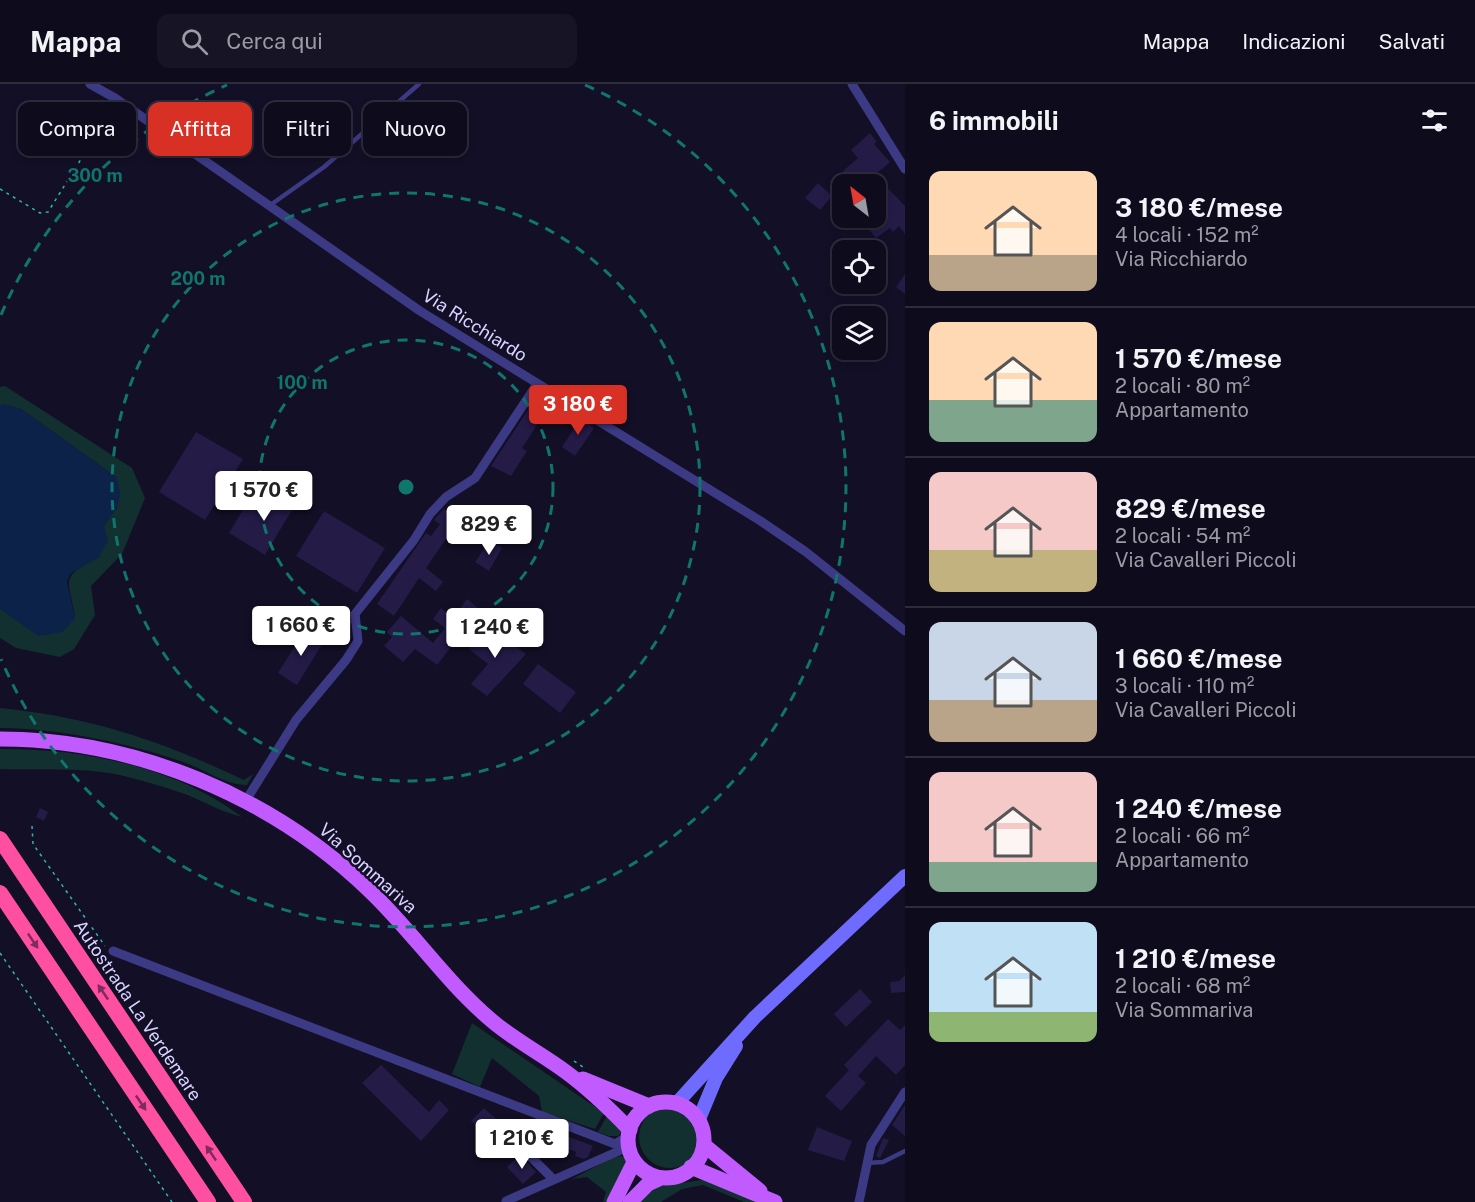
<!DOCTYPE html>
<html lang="it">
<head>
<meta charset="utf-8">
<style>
  :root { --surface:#0e0b1c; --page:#171425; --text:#f1f3f6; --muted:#9b9ba3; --line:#2e2b3b; --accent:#d93025 }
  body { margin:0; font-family:"Public Sans",sans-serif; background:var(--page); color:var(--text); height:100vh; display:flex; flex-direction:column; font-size:22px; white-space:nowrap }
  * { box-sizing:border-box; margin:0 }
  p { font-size:20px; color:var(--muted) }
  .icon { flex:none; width:33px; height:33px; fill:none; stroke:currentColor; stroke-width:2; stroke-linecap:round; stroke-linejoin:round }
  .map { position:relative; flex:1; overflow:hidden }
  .drawer { display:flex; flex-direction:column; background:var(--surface); width:570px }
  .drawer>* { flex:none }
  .top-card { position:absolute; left:18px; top:18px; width:570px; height:54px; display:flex; gap:12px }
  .needle { width:39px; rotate:329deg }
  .controls { position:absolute; left:832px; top:90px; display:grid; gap:12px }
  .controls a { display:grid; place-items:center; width:54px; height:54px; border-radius:12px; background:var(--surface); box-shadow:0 3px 9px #0003,0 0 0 2px var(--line); font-size:30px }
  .price { position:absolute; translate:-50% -51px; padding:0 14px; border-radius:6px; background:#fff; color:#222; font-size:20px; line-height:39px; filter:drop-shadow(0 2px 3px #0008) }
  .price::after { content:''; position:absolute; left:50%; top:36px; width:18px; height:14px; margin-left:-9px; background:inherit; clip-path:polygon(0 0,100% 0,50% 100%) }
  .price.current { background:var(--accent); color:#fff }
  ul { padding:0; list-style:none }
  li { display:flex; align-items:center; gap:18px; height:150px; padding:0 24px }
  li+li { border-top:2px solid var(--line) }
  li span { display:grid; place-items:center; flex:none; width:168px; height:120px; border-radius:12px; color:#555 }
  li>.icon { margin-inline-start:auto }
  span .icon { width:72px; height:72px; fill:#fffc; stroke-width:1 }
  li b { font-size:26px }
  h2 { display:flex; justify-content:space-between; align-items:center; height:72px; padding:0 24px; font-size:26px }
  .pill { padding:0 21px; border-radius:12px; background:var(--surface); box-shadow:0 3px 9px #0003,0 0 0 2px var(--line); font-size:21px; line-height:54px }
  .pill.current { background:var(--accent); color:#fff }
  header { display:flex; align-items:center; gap:36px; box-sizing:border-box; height:84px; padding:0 30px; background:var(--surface); border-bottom:2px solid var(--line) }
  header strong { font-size:28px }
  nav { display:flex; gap:33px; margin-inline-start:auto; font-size:21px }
  .search { width:420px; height:54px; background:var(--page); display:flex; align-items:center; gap:15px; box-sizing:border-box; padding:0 21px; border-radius:12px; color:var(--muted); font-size:22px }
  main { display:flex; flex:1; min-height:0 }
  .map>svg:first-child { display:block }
</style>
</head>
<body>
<header>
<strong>Mappa</strong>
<div class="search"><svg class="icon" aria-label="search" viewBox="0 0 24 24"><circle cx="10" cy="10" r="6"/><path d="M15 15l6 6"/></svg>Cerca qui</div>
<nav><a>Mappa</a><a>Indicazioni</a><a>Salvati</a></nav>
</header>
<main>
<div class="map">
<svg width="905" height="1118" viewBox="0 0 905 1118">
  <rect width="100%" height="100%" fill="#130f26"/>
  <g fill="#12302f">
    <path d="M5 302 132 384 145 414 122 470 91 502 95 531 74 565 60 573 16 564 0 554V525L8 529 75 534C69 494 58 494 99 473L104 442 117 423 116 393 21 325 0 321V303Z"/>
    <path d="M0 624C91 633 162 657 244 696L253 690 247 701C224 701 205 685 183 678 129 659 57 644 0 644Z"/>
    <path d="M0 665C81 664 177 683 242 733 218 727 204 717 182 709 162 702 140 696 120 691 83 683 38 686 0 685Z"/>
    <path d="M472 939 604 1029 595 1045 542 1028 539 1012 492 974 480 1003 452 990Z"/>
    <circle cx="670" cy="1053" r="31"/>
    <path d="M608 1030 620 1042 621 1049 618 1052H609L598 1048Z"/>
    <path d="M621 1072 627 1075V1087L611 1118H603L606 1108 587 1093 572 1095 612 1074Z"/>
    <path d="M708 1095 757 1118H744L703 1101 682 1105 661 1118H638L655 1103Z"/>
  </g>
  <path fill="#0c2248" d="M5 320 21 325 116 393C125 416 117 423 104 442L108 457 99 473 70 490 67 498 75 534 63 548 38 552 0 525V321Z"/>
  <g fill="#241b47">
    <path d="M870 49 877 58 874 60 890 78 875 91 905 122V150L899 142 893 148 890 144 876 154 860 134H876V100H855L843 87 858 74 851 66Z"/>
    <path d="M818 99 832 112 820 126 805 114Z"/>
    <path d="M905 190V210L896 203Z"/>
    <path d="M539 309 552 318 522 364 527 367 511 392 491 382Z"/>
    <path d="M575 331 594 344 575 372 562 363 575 343 569 339Z"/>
    <path d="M196 348 243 375 205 436 159 408Z"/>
    <path d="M278 405 298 416 265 471 229 449 247 419 263 429Z"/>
    <path d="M444 425 459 436 426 484 443 498 436 507 419 494 394 532 377 520 426 449 431 452 440 440 434 436Z"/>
    <path d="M324 427 385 464 357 509 296 472Z"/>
    <path d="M490 456 502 464 489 487 475 478Z"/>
    <path d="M467 515 480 526 437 581 415 565 403 578 384 562 392 553 387 548 401 532 433 559 445 544 433 535 441 524 453 534Z"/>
    <path d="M489 541 526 570 487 612 471 600 488 580 469 565Z"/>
    <path d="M305 546 324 557 297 601 278 589Z"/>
    <path d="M538 580 576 608 560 629 523 600Z"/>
    <path d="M40 724 48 728 44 737 36 733Z"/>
    <path d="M905 891V908L891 909 890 898 899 897Z"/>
    <path d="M860 905 872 918 846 943 834 930Z"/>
    <path d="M888 935 900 946 905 941V981L896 991 876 972 858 992 866 999 841 1027 825 1012 849 986 844 981Z"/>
    <path d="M381 981 429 1028 439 1016 449 1026 421 1057 362 999Z"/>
    <path d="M905 1021V1052L892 1041Z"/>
    <path d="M484 1024 513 1050 500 1062 471 1037Z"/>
    <path d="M817 1043 852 1057 844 1077 808 1066Z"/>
    <path d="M548 1045 593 1062 588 1073 584 1075 575 1072 576 1068 544 1056Z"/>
    <path d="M883 1054 889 1056 880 1074 876 1072Z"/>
    <path d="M520 1071 536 1088 523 1100 507 1083Z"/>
  </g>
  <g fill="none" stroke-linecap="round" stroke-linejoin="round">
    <g stroke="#2fb8b0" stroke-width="1.5" stroke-dasharray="3 4.5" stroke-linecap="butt">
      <path d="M0 105 40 129 48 128 113 24"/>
      <path d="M32 742 33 760 105 862"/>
      <path d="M0 869 172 1118"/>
      <path d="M574 977 583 983"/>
    </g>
    <g stroke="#3d3a85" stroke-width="4.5">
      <path d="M269 122 324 83 419 0"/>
      <path d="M867 1079 883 1078 905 1067"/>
    </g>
    <g stroke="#3d3a85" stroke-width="9">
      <path d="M90 0 115 14 420 227 759 436 806 468 905 547"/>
      <path d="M852 0 905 85"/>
      <path d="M245 718 296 636 346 576 358 557 355 530 414 456 430 430 446 413 475 394 537 300"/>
      <path d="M113 867 615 1060 630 1070"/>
      <path d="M517 1059 553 1095"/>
      <path d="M615 1060 627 1053"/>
      <path d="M506 1117 621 1066"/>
      <path d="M859 1118 871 1061 905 1008"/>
    </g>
    <g stroke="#6f6bff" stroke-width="14">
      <path d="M677 1019 755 933 905 792"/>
      <path d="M699 1035 716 994 736 962"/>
    </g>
    <g stroke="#c25bff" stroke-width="15">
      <path d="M0 655C135 655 273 713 370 807 413 848 446 898 491 936 514 956 542 970 566 988 589 1005 610 1025 630 1046"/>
      <path d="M583 995 649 1022"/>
      <circle cx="666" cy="1056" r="38"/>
      <path d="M704 1061 760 1107"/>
      <path d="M691 1083 775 1118"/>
      <path d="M614 1118 634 1078"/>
      <path d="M630 1118 648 1100 661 1094"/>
    </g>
    <g stroke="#ff4fa3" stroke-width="16">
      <path d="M0 755 244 1118"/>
      <path d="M0 809 208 1118"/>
    </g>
  </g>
  <defs><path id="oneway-solid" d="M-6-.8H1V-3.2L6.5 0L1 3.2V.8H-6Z" transform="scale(1.5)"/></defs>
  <g fill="#7d2c5e">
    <use href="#oneway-solid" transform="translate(33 857) rotate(56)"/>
    <use href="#oneway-solid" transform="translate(103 908) rotate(-124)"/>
    <use href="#oneway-solid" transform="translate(141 1019) rotate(56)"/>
    <use href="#oneway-solid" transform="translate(211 1069) rotate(-124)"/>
  </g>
  <g fill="none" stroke="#0f766e" stroke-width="3" stroke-dasharray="10 8">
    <circle cx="406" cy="403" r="147"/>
    <circle cx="406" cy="403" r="294"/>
    <path d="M1 231A440 440 0 0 1 227 1M585 1A440 440 0 1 1 1 575"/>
  </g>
  <g text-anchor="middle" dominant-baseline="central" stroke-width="5" stroke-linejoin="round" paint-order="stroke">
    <g font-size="18" fill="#d9d4ff" stroke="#130f26">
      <text transform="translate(475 241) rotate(32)">Via Ricchiardo</text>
      <text transform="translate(368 784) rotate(42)">Via Sommariva</text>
      <text transform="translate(138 926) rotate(56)">Autostrada La Verdemare</text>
    </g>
  </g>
  <circle cx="406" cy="403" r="9" fill="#0f766e" stroke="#130f26" stroke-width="3"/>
  <g font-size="18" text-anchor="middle" font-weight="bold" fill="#0f766e" stroke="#130f26" stroke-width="5" stroke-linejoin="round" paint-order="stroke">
    <text x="95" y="98">300 m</text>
    <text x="198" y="201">200 m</text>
    <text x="302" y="305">100 m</text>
  </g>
</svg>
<div class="controls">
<a><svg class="needle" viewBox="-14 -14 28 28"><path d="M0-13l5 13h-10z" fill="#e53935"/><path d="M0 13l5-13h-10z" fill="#9b9ba3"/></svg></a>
<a><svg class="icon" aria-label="locate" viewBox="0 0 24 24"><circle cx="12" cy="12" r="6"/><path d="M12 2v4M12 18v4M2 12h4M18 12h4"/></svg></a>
<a><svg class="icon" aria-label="layers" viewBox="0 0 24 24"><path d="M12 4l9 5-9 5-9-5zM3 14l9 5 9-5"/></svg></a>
</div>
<b class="price current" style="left:578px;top:352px">3 180 €</b>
<b class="price" style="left:264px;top:438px">1 570 €</b>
<b class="price" style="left:489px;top:472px">829 €</b>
<b class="price" style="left:301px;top:573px">1 660 €</b>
<b class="price" style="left:495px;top:575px">1 240 €</b>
<b class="price" style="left:522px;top:1086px">1 210 €</b>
<div class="top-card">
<a class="pill">Compra</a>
<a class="pill current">Affitta</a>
<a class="pill">Filtri</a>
<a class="pill">Nuovo</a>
</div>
</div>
<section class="drawer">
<h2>6 immobili<svg class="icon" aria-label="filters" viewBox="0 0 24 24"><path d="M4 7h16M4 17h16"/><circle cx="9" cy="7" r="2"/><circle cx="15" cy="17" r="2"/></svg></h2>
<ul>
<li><span style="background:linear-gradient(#ffd9b3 70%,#b9a48a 0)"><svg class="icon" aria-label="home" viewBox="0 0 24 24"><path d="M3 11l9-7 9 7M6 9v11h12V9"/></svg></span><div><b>3 180 €/mese</b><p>4 locali · 152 m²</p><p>Via Ricchiardo</p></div></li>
<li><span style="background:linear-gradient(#ffd9b3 65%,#7fa58c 0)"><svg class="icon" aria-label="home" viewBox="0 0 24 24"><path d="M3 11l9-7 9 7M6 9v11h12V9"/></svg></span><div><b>1 570 €/mese</b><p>2 locali · 80 m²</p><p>Appartamento</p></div></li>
<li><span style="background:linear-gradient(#f6c9c9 65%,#c2b280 0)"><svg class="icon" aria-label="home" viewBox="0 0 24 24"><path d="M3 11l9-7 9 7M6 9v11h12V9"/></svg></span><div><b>829 €/mese</b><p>2 locali · 54 m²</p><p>Via Cavalleri Piccoli</p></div></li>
<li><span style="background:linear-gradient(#c9d6e8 65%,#b9a48a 0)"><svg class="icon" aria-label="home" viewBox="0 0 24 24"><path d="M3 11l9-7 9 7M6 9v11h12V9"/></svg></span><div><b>1 660 €/mese</b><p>3 locali · 110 m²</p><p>Via Cavalleri Piccoli</p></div></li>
<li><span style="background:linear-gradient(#f6c9c9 75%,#7fa58c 0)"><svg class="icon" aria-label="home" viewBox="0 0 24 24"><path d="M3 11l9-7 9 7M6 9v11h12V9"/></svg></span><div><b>1 240 €/mese</b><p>2 locali · 66 m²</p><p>Appartamento</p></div></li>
<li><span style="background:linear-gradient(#bfe0f5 75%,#8fb573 0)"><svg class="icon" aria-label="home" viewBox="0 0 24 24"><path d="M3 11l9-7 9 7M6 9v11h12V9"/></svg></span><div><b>1 210 €/mese</b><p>2 locali · 68 m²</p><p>Via Sommariva</p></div></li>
</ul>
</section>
</main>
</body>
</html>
